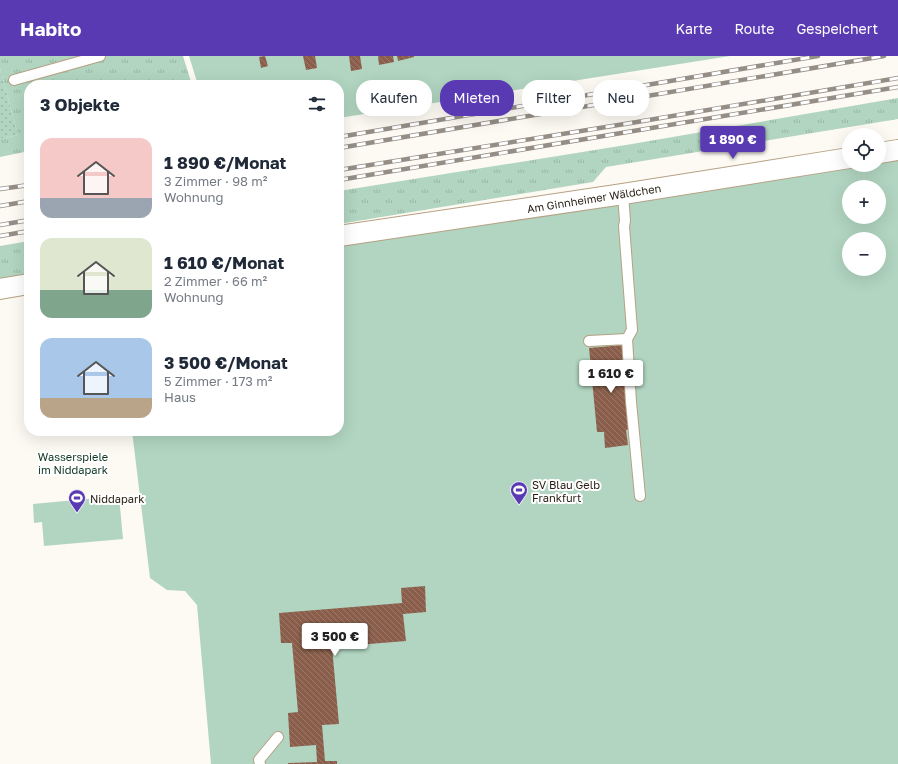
<!DOCTYPE html>
<html lang="de">
<head>
<meta charset="utf-8">
<style>
  :root { --surface:#fff; --page:#f2f2f3; --text:#1f2937; --muted:#747a83; --accent:#593ab2 }
  body { margin:0; font-family:"Golos Text",sans-serif; background:var(--page); color:var(--text); height:100vh; display:flex; flex-direction:column; font-size:15px; white-space:nowrap }
  * { box-sizing:border-box; margin:0 }
  p { font-size:13px; color:var(--muted) }
  .icon { flex:none; width:22px; height:22px; fill:none; stroke:currentColor; stroke-width:2; stroke-linecap:round; stroke-linejoin:round }
  .map { position:relative; flex:1; overflow:hidden }
  .side { position:absolute; left:24px; top:24px; width:320px; height:356px; display:flex; flex-direction:column; background:var(--surface); border-radius:16px; box-shadow:0 4px 16px #0002 }
  .side>* { flex:none }
  .top-card { position:absolute; left:356px; top:24px; width:380px; height:36px; display:flex; gap:8px }
  .controls { position:absolute; left:842px; top:72px; display:grid; gap:8px }
  .controls a { display:grid; place-items:center; width:44px; height:44px; border-radius:50%; background:var(--surface); box-shadow:0 4px 16px #0002; font-size:20px }
  .price { position:absolute; translate:-50% -34px; padding:0 9px; border-radius:4px; background:#fff; color:#222; font-size:13px; line-height:26px; filter:drop-shadow(0 1px 2px #0008) }
  .price::after { content:''; position:absolute; left:50%; top:24px; width:12px; height:9px; margin-left:-6px; background:inherit; clip-path:polygon(0 0,100% 0,50% 100%) }
  .price.selected { background:var(--accent); color:#fff }
  ul { padding:0; list-style:none }
  li { display:flex; align-items:center; gap:12px; height:100px; padding:0 16px }
  li span { display:grid; place-items:center; flex:none; width:112px; height:80px; border-radius:12px; color:#555 }
  li>.icon { margin-inline-start:auto }
  span .icon { width:48px; height:48px; fill:#fffc; stroke-width:1 }
  li b { font-size:17px }
  h2 { display:flex; justify-content:space-between; align-items:center; height:48px; padding:0 16px; font-size:17px }
  .pill { padding:0 14px; border-radius:16px; background:var(--surface); box-shadow:0 4px 16px #0002; font-size:14px; line-height:36px }
  .pill.selected { background:var(--accent); color:#fff }
  header { display:flex; align-items:center; gap:24px; box-sizing:border-box; height:56px; padding:0 20px; background:var(--accent); color:#fff }
  header strong { font-size:19px }
  nav { display:flex; gap:22px; margin-inline-start:auto; font-size:14px }
  .map>svg:first-child { display:block }
</style>
</head>
<body>
<header>
<strong>Habito</strong>
<nav><a>Karte</a><a>Route</a><a>Gespeichert</a></nav>
</header>
<div class="map">
<svg width="898" height="708" viewBox="0 0 898 708">
  <defs>
    <pattern id="grass-tufts" width="24" height="20" patternUnits="userSpaceOnUse"><rect width="24" height="20" fill="#b1d5c0"/><path d="M3 7l-1-3M5 7V3M7 7l1-3M15 17l-1-3M17 17v-4M19 17l1-3" fill="none" stroke="#98b6a4"/></pattern>
    <pattern id="park-dots" width="8" height="8" patternUnits="userSpaceOnUse"><rect width="8" height="8" fill="#b1d5c0"/><path d="M2 2h.1M6 6h.1" fill="none" stroke="#98b6a4" stroke-width="1.8" stroke-linecap="round"/></pattern>
    <pattern id="building-back-hatch" width="6" height="6" patternUnits="userSpaceOnUse"><rect width="6" height="6" fill="#8a5e4a"/><path d="M-1 5l2 2M0 0l6 6M5-1l2 2" fill="none" stroke="#9a7a6b"/></pattern>
  </defs>
  <rect width="100%" height="100%" fill="#fdf9f3"/>
  <g fill="url(#grass-tufts)">
    <path d="M0 0H183L192 29H29V95L0 101V83L18 79 0 12Z"/>
    <path d="M898 42V63L606 111 593 126 339 168V135L632 88Z"/>
    <path d="M29 185V218L0 223V190Z"/>
  </g>
  <path fill="url(#park-dots)" d="M0 12 18 79 0 83Z"/>
  <g fill="#b1d5c0" fill-rule="evenodd">
    <path d="M189 0H730L339 62V29H198Z"/>
    <path d="M898 102V708H211L197 549 185 535 167 534 150 522 132 375H339V186L855 109H879V105ZM849 131H879V161H849ZM849 183H879V213H849Z"/>
    <path d="M119 440 123 483 44 490 42 466 34 467 33 448Z"/>
  </g>
  <g fill="url(#building-back-hatch)">
    <path d="M265 0 268 10 261 12 259 1Z"/>
    <path d="M303 0H315L317 12 306 14Z"/>
    <path d="M349 0H360L362 13 351 15Z"/>
    <path d="M378 0H393L394 6 379 9Z"/>
    <path d="M397 0H414V1L398 5Z"/>
    <path d="M213 26V29H203Z"/>
    <path d="M623 289 631 373 626 374 628 389 605 392 604 376H597L589 292Z"/>
    <path d="M425 530 426 556 403 558 406 585 332 591 339 668 322 669 325 705H337V708H288V707L317 706 316 689 290 691 288 657 298 656 292 587H281L279 557 402 547 401 532Z"/>
  </g>
  <g fill="none" stroke-linecap="round" stroke-linejoin="round">
    <g stroke="#b6a184" stroke-width="12">
      <g id="service">
        <path d="M14 24 100 0"/>
        <path d="M623 138 625 165 624 170 632 274 627 283"/>
        <path d="M589 285 627 283 631 346 640 440"/>
        <path d="M260 708 259 704 278 681"/>
      </g>
    </g>
    <g stroke="#b6a184" stroke-width="22">
      <g id="minor">
        <path d="M879 97 898 94"/>
        <path d="M339 180 623 138 849 102"/>
        <path d="M0 233 29 228"/>
      </g>
    </g>
    <use href="#service" stroke="#fff" stroke-width="10"/>
    <use href="#minor" stroke="#fff" stroke-width="20"/>
    <g stroke="#948e86" stroke-width="4.5">
      <g id="rail">
        <path d="M339 81 818 0"/>
        <path d="M339 92 884 0"/>
        <path d="M339 114 637 66 898 22"/>
        <path d="M339 124 898 31"/>
        <path d="M0 133 29 129"/>
        <path d="M0 150 29 145"/>
        <path d="M0 169 29 164"/>
        <path d="M0 180 29 175"/>
      </g>
    </g>
    <use href="#rail" stroke="#fff" stroke-width="3" stroke-dasharray="9" stroke-linecap="butt"/>
  </g>
  <defs>
    <g id="stadium-pin" transform="scale(0.9)"><path d="M0 17L-7.5 6A9.5 9.5 0 1 1 7.5 6Z" fill="#593ab2" stroke="#fff"/><path d="M0-5a6.5 5 0 1 0 0 10a6.5 5 0 1 0 0-10ZM-3.5-1.8h7v3.6h-7Z" fill="#fff"/></g>
  </defs>
  <g fill-rule="evenodd">
    <use href="#stadium-pin" x="519" y="434"/>
    <use href="#stadium-pin" x="77" y="442"/>
  </g>
  <g text-anchor="middle" dominant-baseline="central" stroke-width="4" stroke-linejoin="round" paint-order="stroke">
    <g font-size="11" fill="#251d11" stroke="#fff">
      <text transform="translate(594 142) rotate(-9)">Am Ginnheimer Wäldchen</text>
    </g>
    <g font-size="11" fill="#0e3623" stroke="#fff">
      <text x="73" y="400">Wasserspiele<tspan x="73" dy="13">im Niddapark</tspan></text>
    </g>
    <g font-size="11" fill="#251d11" stroke="#fff" text-anchor="start">
      <text x="532" y="428">SV Blau Gelb<tspan x="532" dy="13">Frankfurt</tspan></text>
      <text x="90" y="442">Niddapark</text>
    </g>
  </g>
</svg>
<div class="controls">
<a><svg class="icon" aria-label="locate" viewBox="0 0 24 24"><circle cx="12" cy="12" r="6"/><path d="M12 2v4M12 18v4M2 12h4M18 12h4"/></svg></a>
<a>+</a>
<a>−</a>
</div>
<b class="price selected" style="left:733px;top:104px">1 890 €</b>
<b class="price" style="left:611px;top:338px">1 610 €</b>
<b class="price" style="left:335px;top:601px">3 500 €</b>
<div class="top-card">
<a class="pill">Kaufen</a>
<a class="pill selected">Mieten</a>
<a class="pill">Filter</a>
<a class="pill">Neu</a>
</div>
<section class="side">
<h2>3 Objekte<svg class="icon" aria-label="filters" viewBox="0 0 24 24"><path d="M4 7h16M4 17h16"/><circle cx="9" cy="7" r="2"/><circle cx="15" cy="17" r="2"/></svg></h2>
<ul>
<li><span style="background:linear-gradient(#f6c9c9 75%,#9aa5b1 0)"><svg class="icon" aria-label="home" viewBox="0 0 24 24"><path d="M3 11l9-7 9 7M6 9v11h12V9"/></svg></span><div><b>1 890 €/Monat</b><p>3 Zimmer · 98 m²</p><p>Wohnung</p></div></li>
<li><span style="background:linear-gradient(#dfe7d0 65%,#7fa58c 0)"><svg class="icon" aria-label="home" viewBox="0 0 24 24"><path d="M3 11l9-7 9 7M6 9v11h12V9"/></svg></span><div><b>1 610 €/Monat</b><p>2 Zimmer · 66 m²</p><p>Wohnung</p></div></li>
<li><span style="background:linear-gradient(#a9c7e8 75%,#b9a48a 0)"><svg class="icon" aria-label="home" viewBox="0 0 24 24"><path d="M3 11l9-7 9 7M6 9v11h12V9"/></svg></span><div><b>3 500 €/Monat</b><p>5 Zimmer · 173 m²</p><p>Haus</p></div></li>
</ul>
</section>
</div>
</body>
</html>
